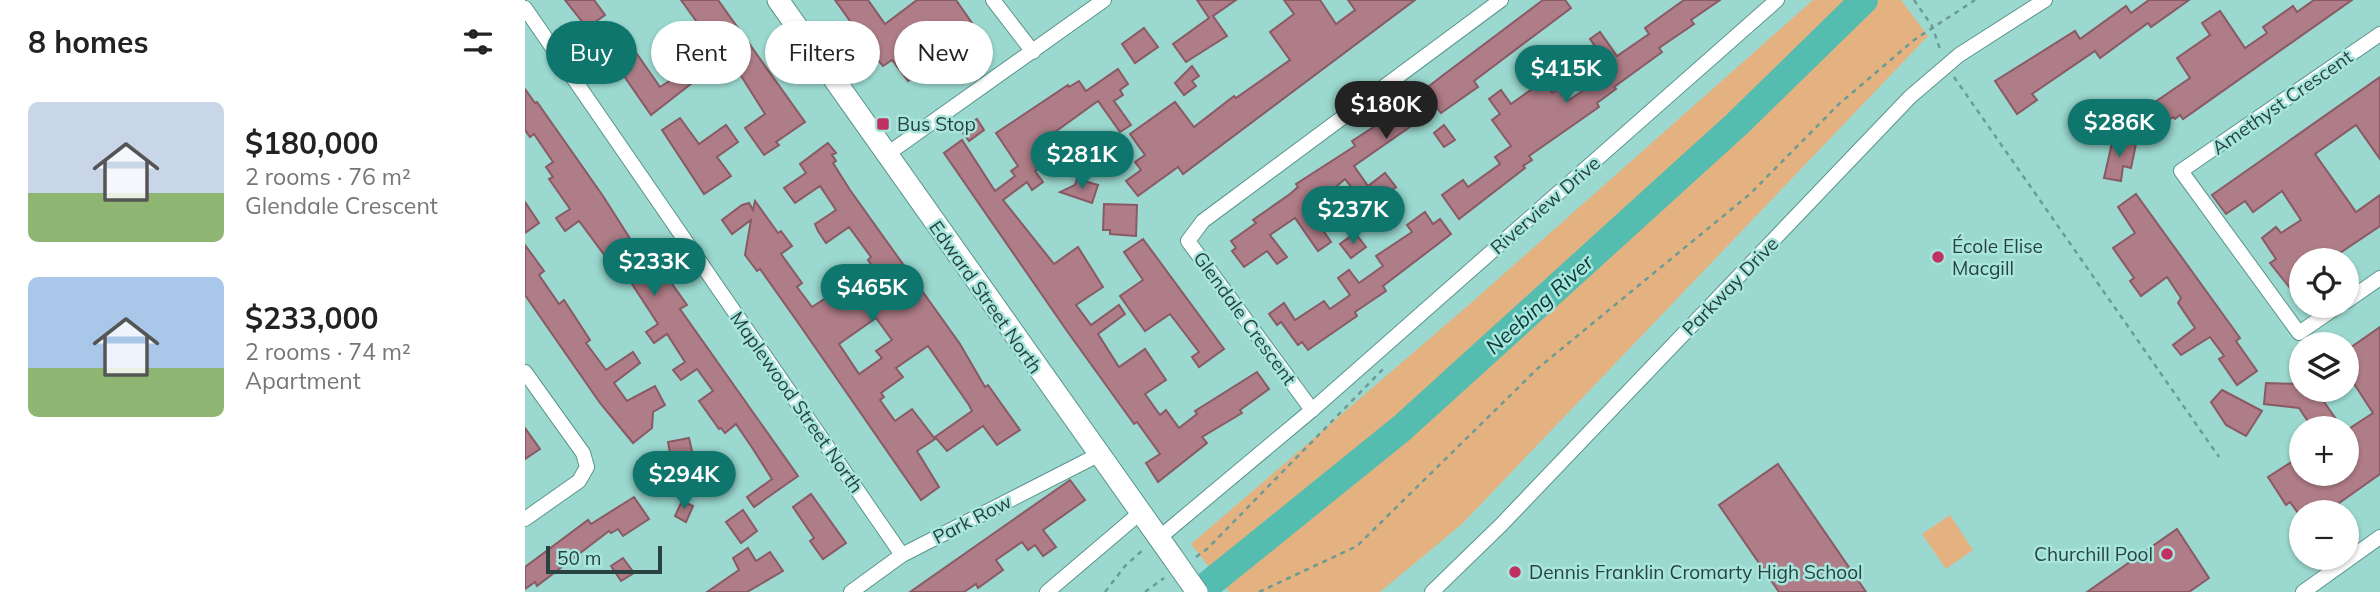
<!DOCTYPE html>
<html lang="en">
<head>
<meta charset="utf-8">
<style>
  :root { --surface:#fff; --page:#f6f6f6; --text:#222; --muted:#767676; --accent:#0f766e }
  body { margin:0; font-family:Mulish,sans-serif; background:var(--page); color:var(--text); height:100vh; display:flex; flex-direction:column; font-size:26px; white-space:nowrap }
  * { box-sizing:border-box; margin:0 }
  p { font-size:23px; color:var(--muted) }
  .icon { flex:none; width:38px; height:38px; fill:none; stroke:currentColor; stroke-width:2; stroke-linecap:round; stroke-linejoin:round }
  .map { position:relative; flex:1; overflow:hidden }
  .panel { display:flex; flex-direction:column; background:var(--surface); width:525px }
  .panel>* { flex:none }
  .top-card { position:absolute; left:21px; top:21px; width:665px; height:63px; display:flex; gap:14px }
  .buttons { position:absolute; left:1764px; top:248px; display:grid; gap:14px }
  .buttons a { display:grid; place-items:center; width:70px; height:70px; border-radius:50%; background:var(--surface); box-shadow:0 2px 5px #0004; font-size:35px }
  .scale { position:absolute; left:21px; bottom:18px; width:116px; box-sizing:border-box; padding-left:7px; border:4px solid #28423f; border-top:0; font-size:19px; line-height:24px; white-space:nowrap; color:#28423f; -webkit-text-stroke:5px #a8e6dd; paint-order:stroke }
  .price { position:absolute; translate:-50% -60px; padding:0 16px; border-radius:24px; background:var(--accent); color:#fff; font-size:23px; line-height:46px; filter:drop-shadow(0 2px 4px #0008) }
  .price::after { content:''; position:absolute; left:50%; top:42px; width:21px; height:16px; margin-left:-10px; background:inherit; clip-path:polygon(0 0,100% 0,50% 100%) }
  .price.selected { background:#222; color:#fff }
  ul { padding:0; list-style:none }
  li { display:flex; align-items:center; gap:21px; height:175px; padding:0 28px }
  li span { display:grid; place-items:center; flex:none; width:196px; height:140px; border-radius:10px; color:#555 }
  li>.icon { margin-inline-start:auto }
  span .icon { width:84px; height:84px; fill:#fffc; stroke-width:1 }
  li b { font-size:30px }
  h2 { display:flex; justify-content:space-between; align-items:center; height:84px; padding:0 28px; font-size:30px }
  .chip { padding:0 24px; border-radius:32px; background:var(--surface); box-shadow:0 2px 5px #0004; font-size:24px; line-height:63px }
  .chip.selected { background:var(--accent); color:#fff }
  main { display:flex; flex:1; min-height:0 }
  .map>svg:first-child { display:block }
</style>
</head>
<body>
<main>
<section class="panel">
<h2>8 homes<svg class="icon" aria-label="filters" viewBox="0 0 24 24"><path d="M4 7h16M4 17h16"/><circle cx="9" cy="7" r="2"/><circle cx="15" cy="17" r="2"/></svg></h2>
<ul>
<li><span style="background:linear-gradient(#c9d6e8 65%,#8fb573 0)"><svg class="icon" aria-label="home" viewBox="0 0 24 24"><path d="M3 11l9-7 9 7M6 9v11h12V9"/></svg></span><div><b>$180,000</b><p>2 rooms · 76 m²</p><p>Glendale Crescent</p></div></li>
<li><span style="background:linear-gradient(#a9c7e8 65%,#8fb573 0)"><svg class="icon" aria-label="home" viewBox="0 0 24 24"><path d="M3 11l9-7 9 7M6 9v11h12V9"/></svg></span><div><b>$233,000</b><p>2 rooms · 74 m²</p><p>Apartment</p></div></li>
</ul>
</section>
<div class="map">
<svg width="1855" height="592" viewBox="0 0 1855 592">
  <rect width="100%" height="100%" fill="#9bd9d0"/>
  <g fill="#e4b280">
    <path d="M1288 0H1376L1403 36 937 524 855 592H704L666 544 947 302Z"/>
    <path d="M1425 515 1448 550 1421 569 1397 534Z"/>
  </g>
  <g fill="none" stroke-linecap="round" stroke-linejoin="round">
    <path stroke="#55bcb0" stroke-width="28" d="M674 592 877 428 1212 124 1339 0"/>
  </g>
  <g fill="#af7d87" stroke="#895964" stroke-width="2" fill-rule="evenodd">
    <path d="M40 0H69L80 15 62 28Z"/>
    <path d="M156 0H193L280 122 251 142 254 145 239 155 220 128 240 114 203 55 126 115 79 47 98 34 135 87 171 64 156 42 170 34 167 30 174 25Z"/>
    <path d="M310 0H343L360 24 392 0H431L463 46 428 71 418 57 383 81 367 60 358 66 352 59Z"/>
    <path d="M672 0H711L688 16 702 36 661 62 648 44 684 18Z"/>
    <path d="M759 0H795L811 24 830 10 823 0H890L658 174 653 167 613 196 601 181 616 170 610 162 620 155 605 134 650 102 669 127 709 96 711 98 765 60 745 32 769 14Z"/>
    <path d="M1018 0H1040L1046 8 949 81 953 87 916 113 912 108 829 166 843 186 860 173 871 187 843 209 820 179 784 210 806 242 793 251 770 218 745 235 762 257 752 264 742 251 719 267 707 251 711 248 706 241 731 223 728 220 765 194 773 187 771 184 830 146 827 141 901 93 899 90 917 76Z"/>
    <path d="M1159 0H1195L1166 20 1169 24 1134 48 1137 52 1089 87 1091 89 1072 103 1074 107 1004 156 1007 160 998 166 1000 168 934 219 917 195 938 180 943 187 975 164 970 157 986 146 967 120 975 114 964 99 976 90 986 104 1018 81 1027 93 1035 87 1044 100 1066 85 1060 77 1081 62 1065 39 1075 32 1092 56 1124 34 1120 28Z"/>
    <path d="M1624 0H1664L1626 27 1623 23 1575 58 1570 51 1507 94 1512 100 1492 114 1470 81 1550 31 1555 39 1601 6 1606 13Z"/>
    <path d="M1789 0H1827L1658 119 1655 115 1650 119 1648 117 1614 142 1597 118 1608 110 1611 115 1665 78 1652 58 1685 35 1677 23 1695 11 1720 48 1742 33 1738 27 1768 6 1772 12Z"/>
    <path d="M619 28 633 47 610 63 597 44Z"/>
    <path d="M667 66 674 76 667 81 671 86 659 95 650 83Z"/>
    <path d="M593 69 603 84 595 90 598 95 589 101 606 125 595 132 573 101 530 132 542 149 510 171 518 182 507 190 502 182 478 200 529 264 553 247 578 287 551 305 566 325 594 305 600 314 573 334 594 367 620 349 641 380 620 394 635 415 641 410 654 428 672 414 670 411 732 372 744 389 715 410 717 413 677 437 682 443 633 482 621 463 635 454 612 422 609 424 542 331 419 153 437 140 470 191 490 176 486 171 493 166 471 133 543 85 544 87 554 81 561 91Z"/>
    <path d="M1855 77V159L1831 125 1790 154 1831 212 1855 195V226L1803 261H1776V280L1765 288 1745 263 1751 259 1737 238 1751 227 1756 233 1776 220 1757 191 1728 212 1720 201 1701 214 1687 195Z"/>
    <path d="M0 89 10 103 12 102 78 196 118 259 125 254 145 281 162 305 155 309 273 476 229 507 222 497 247 479 228 449 211 424 200 433 196 428 194 429 174 401 188 391 172 369 156 380 148 370 160 362 142 334 129 343 121 332 133 324 94 264 89 268 54 221 40 231 31 218 45 209 24 179 28 177 21 167 28 162 9 134 5 137 0 130Z"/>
    <path d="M155 118 174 144 201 125 213 142 192 157 206 176 179 194 137 130Z"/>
    <path d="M452 119 459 130 444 141 436 130Z"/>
    <path d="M919 125 930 140 919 147 909 133Z"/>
    <path d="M1588 139 1611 144 1606 168 1598 166 1596 181 1579 178Z"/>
    <path d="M303 143 311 153 307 155 311 161 308 163 325 190 435 344 460 387 463 385 495 430 472 445 458 426 422 451 410 437 447 411 444 405 403 346 371 368 378 377 356 393 359 397 355 400 370 421 387 409 410 439 392 451 414 487 396 500 274 324 235 269 232 271 220 255 226 220 207 234 197 220 217 205 224 203 228 210 230 201 253 233 256 231 267 246 256 254 277 283 272 287 287 307 348 267 343 260 346 257 324 227 301 243 293 231 290 224 311 210 295 186 270 203 259 188 281 173 275 164ZM351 318 367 340 351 351 357 358 334 374 314 344Z"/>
    <path d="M552 179 573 185 567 203 535 192 550 185Z"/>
    <path d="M1611 194 1715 338 1711 341 1732 371 1712 385 1694 359 1699 356 1685 337 1656 355 1648 345 1670 328 1653 303 1656 298 1642 277 1616 296 1605 281 1609 278 1588 248 1610 233 1593 207Z"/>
    <path d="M0 202 14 223 0 233Z"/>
    <path d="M579 204 612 205 611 236 585 234V230H578Z"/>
    <path d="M900 212 908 224 915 219 926 234 858 286 861 291 830 312 832 316 783 350 777 342 773 345 756 322 752 325 744 314 759 303 770 320 799 301 805 309 825 295 813 278 824 270 834 283 858 266 851 256 887 232 882 225Z"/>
    <path d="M830 233 841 247 826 258 815 244Z"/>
    <path d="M618 239 699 349 674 367 667 357 674 352 645 314 620 331 595 296 618 280 599 252Z"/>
    <path d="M0 245 19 271 14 275 34 304 39 300 65 340 61 343 81 370 108 352 115 363 89 383 102 401 130 386 140 405 128 412 127 428 108 443 75 403 0 295Z"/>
    <path d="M1855 327V474L1800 513H1773L1765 502 1761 505 1743 477 1776 456V474H1822V430L1848 413 1822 373V350Z"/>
    <path d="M1741 383 1775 384V390H1809L1797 399 1818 429H1788L1774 408 1739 404Z"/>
    <path d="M1697 390 1737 411 1721 436 1701 425 1686 402Z"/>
    <path d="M0 428 15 449 0 459Z"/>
    <path d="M164 438 169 460 147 464 143 442Z"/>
    <path d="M112 462 137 465 135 484 111 479Z"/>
    <path d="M1253 464 1341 592H1254L1194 505Z"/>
    <path d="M545 480 560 500 518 530 531 547 518 556 510 545 503 550 497 542 471 560 478 570 453 588 451 584 439 592H385Z"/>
    <path d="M286 494 321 543 298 559 285 541 289 538 268 507Z"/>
    <path d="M109 497 124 519 98 536 93 529 86 533 84 531 12 586 10 582 0 589V567L63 520 66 524Z"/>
    <path d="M157 501 168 506 161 522 150 516Z"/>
    <path d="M218 510 232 531 216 543 201 522Z"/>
    <path d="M1652 529 1684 578 1664 592H1562Z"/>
    <path d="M223 548 231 561 245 552 258 571 222 592H182L214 570 208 558Z"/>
    <path d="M98 558 109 573 96 581 86 566Z"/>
  </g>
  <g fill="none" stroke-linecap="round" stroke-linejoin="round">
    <g stroke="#59958d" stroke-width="16">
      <g id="minor">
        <path d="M468 0 508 52"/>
        <path d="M0 8 377 555"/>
        <path d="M361 155 579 0"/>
        <path d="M1822 301 1855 278"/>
        <path d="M1813 306 1774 333 1656 171 1855 34"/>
        <path d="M0 372 58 453 62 467 54 481 0 519"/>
        <path d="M787 410 663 241 678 221 976 0"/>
        <path d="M634 538 787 410 1252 0"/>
        <path d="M326 592 377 555 573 455"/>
        <path d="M522 592 615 513"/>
        <path d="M907 592 976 525 1385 97 1434 55 1520 0"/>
        <path d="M1778 592 1855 537"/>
      </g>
    </g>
    <g stroke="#59958d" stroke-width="23">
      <path id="secondary" d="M253 0 646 555"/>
    </g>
    <g stroke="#6b9b94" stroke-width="2.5" stroke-dasharray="5 5" stroke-linecap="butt">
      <path d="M1389 0 1407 26 1416 52"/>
      <path d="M1429 77 1694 457"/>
      <path d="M671 557 682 549 861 366"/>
      <path d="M580 592 600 566 620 548"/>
      <path d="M620 592 639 578"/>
      <path d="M734 592 832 546 1012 369 1225 194 1314 104 1389 40 1450 0"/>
    </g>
    <use href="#minor" stroke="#fff" stroke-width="14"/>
    <use href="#secondary" stroke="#fff" stroke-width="21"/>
    <g stroke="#59958d" stroke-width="23" stroke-linecap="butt">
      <path id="secondary-bridge" d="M646 555 672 592"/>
    </g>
    <use href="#secondary-bridge" stroke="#fff" stroke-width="21"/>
  </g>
  <g fill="#be3160" stroke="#a8e6dd" stroke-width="2.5">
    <rect x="351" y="117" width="14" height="14" rx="3.5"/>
    <circle cx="1413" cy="257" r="7"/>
    <circle cx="1642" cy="554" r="7"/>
    <circle cx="990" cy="572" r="7"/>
  </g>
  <g text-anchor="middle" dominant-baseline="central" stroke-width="5" stroke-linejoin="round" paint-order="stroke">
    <g font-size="19" fill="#28423f" stroke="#a8e6dd">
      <text transform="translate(1757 102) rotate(-35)">Amethyst Crescent</text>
      <text transform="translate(1020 205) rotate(-41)">Riverview Drive</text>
      <text transform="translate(1205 286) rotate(-46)">Parkway Drive</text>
      <text transform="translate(461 297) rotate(55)">Edward Street North</text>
      <text transform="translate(720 318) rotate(54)">Glendale Crescent</text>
      <text transform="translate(272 402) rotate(55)">Maplewood Street North</text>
      <text transform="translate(447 519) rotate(-27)">Park Row</text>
    </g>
    <g font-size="19" fill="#28423f" stroke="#a8e6dd" text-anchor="start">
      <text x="372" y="124">Bus Stop</text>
      <text x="1427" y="246">École Elise<tspan x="1427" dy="22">Macgill</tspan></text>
      <text x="1628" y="554" text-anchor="end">Churchill Pool</text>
      <text x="1004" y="572">Dennis Franklin Cromarty High School</text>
    </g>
    <g font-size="21" font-style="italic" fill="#063834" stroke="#a8e6dd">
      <text transform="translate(1014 304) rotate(-42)">Neebing River</text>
    </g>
  </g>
</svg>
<div class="buttons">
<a><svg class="icon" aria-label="locate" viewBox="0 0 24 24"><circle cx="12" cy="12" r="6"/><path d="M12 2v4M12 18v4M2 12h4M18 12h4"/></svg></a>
<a><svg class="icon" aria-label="layers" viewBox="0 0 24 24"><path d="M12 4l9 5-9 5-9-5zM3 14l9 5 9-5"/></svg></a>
<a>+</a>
<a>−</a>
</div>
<div class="scale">50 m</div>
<b class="price" style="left:1041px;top:105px">$415K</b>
<b class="price selected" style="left:861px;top:141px">$180K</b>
<b class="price" style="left:1594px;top:159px">$286K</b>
<b class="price" style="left:557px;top:191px">$281K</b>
<b class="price" style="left:828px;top:246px">$237K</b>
<b class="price" style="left:129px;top:298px">$233K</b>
<b class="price" style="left:347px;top:324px">$465K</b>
<b class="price" style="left:159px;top:511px">$294K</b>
<div class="top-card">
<a class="chip selected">Buy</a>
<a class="chip">Rent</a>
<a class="chip">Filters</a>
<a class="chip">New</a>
</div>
</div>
</main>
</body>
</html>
